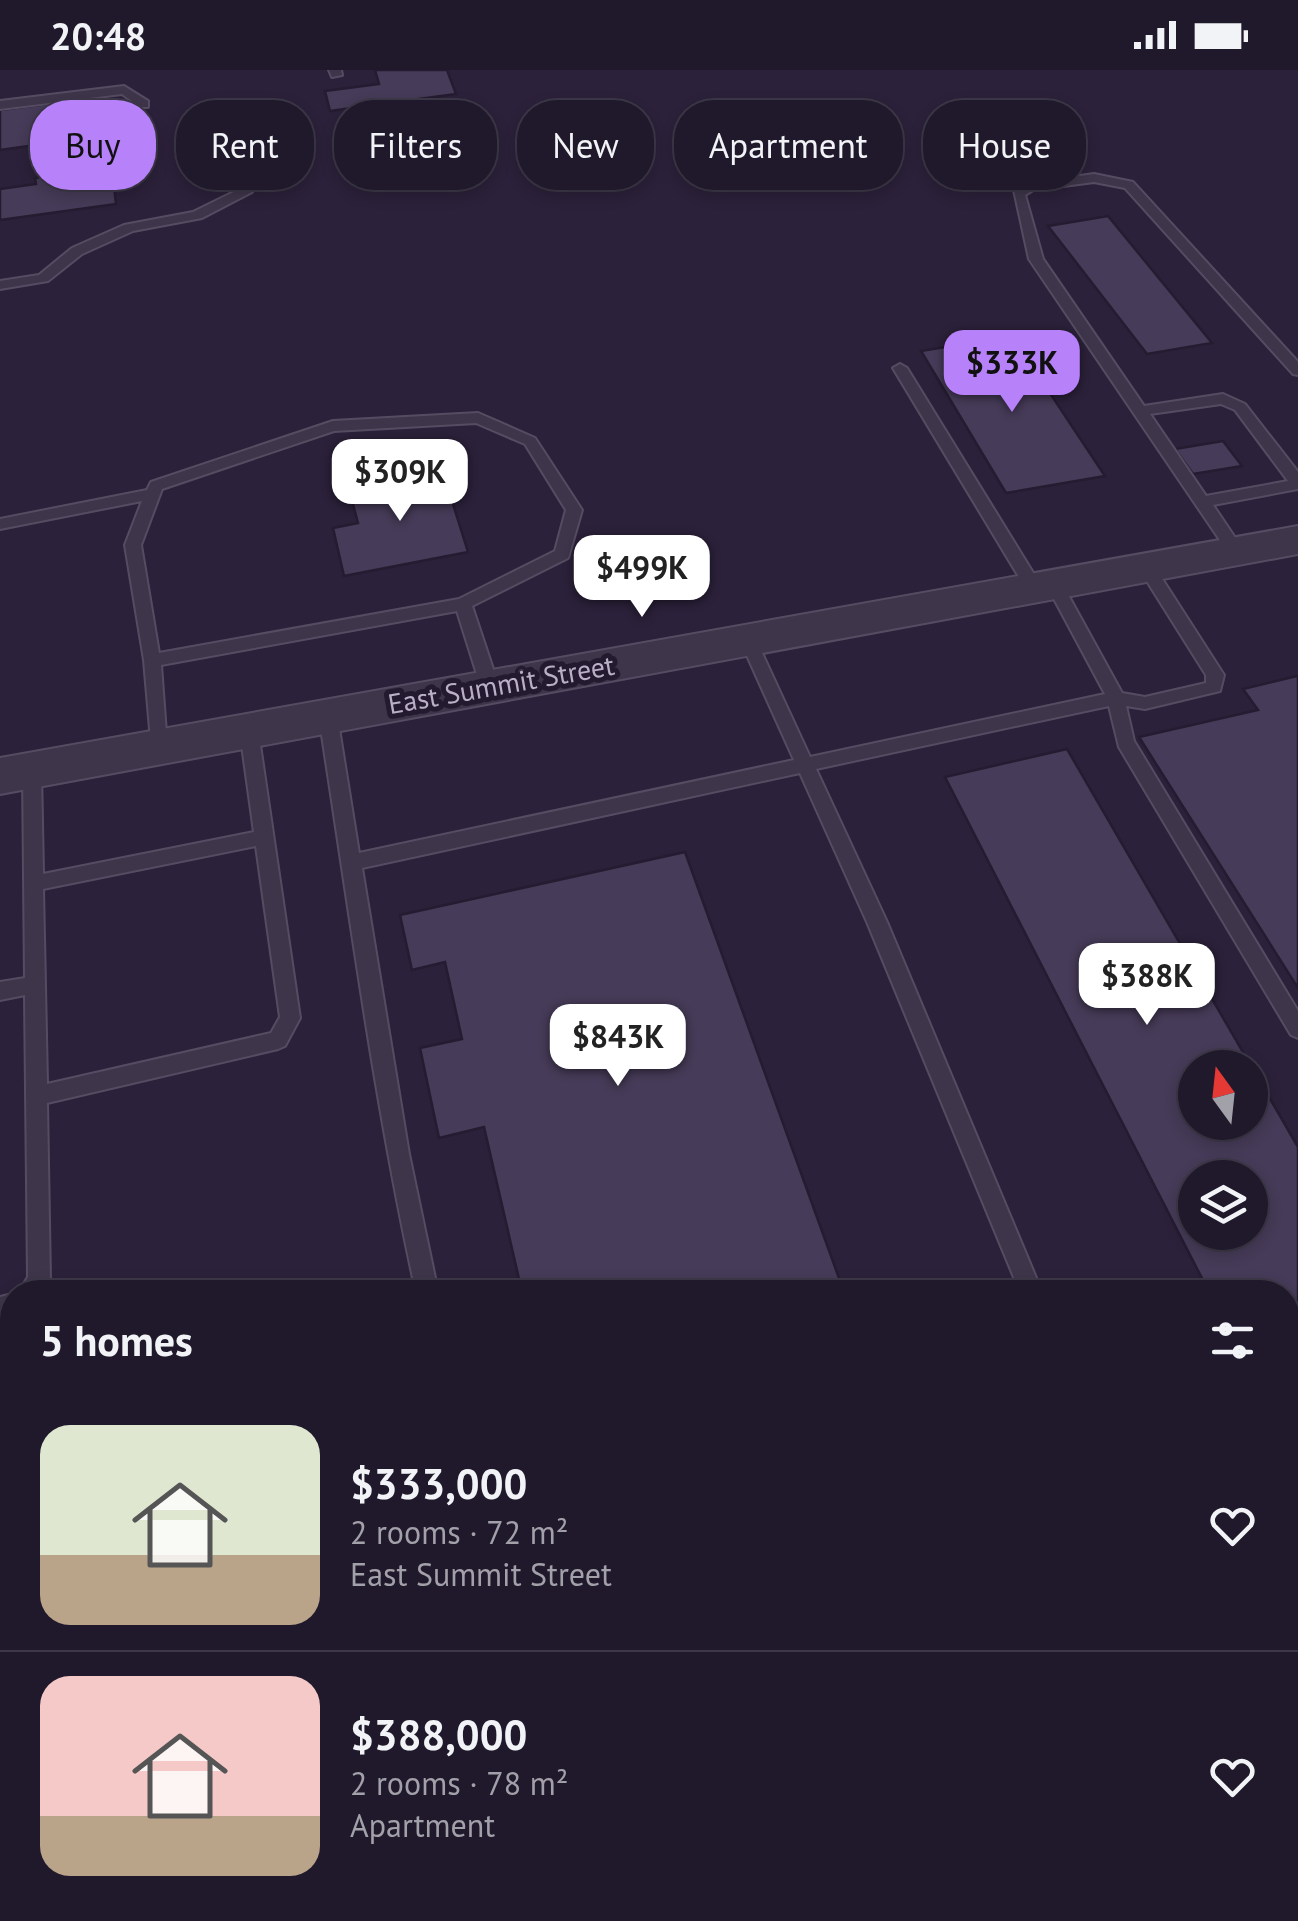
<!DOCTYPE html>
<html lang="en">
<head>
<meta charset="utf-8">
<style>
  :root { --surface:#20192c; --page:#282234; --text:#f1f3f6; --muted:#a2a0a9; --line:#3d3848; --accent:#b781f9 }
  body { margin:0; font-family:"PT Sans",sans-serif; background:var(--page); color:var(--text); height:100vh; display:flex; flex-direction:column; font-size:38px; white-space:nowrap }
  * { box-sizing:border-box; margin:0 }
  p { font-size:32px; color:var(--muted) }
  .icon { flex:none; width:55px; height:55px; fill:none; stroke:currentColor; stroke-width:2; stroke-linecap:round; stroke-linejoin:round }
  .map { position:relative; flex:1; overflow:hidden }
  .side { position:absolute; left:0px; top:1210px; width:1300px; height:642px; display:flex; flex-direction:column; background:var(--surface); border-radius:40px 40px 0 0; box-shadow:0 5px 15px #0003,0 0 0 2px var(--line) }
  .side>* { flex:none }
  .guide { position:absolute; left:30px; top:30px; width:1240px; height:90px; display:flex; gap:20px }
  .needle { width:65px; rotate:345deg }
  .fabs { position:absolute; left:1178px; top:980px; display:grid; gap:20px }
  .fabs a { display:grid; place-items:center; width:90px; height:90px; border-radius:50%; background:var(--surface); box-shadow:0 5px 15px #0003,0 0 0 2px var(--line); font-size:50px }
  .price { position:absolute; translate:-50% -85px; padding:0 22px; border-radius:20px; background:#fff; color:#222; font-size:32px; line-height:65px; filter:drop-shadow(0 2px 5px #0008) }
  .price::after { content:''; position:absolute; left:50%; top:60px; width:30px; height:22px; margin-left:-15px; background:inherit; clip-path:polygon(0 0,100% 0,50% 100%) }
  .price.current { background:var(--accent); color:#111 }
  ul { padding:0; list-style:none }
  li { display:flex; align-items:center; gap:30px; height:250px; padding:0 40px }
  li+li { border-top:2px solid var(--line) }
  li span { display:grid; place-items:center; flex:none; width:280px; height:200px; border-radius:30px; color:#555 }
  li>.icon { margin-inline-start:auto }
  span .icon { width:120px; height:120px; fill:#fffc; stroke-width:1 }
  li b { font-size:42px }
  h2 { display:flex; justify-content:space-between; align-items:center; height:120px; padding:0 40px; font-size:42px }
  .chip { padding:0 35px; border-radius:40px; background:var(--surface); box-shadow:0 5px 15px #0003,0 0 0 2px var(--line); font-size:35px; line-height:90px }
  .chip.current { background:var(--accent); color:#111 }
  .status { display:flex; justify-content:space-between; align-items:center; height:70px; padding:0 50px; background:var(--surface); direction:ltr }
  .status svg { height:28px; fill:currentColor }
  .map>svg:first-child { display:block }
</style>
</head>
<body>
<div class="status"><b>20:48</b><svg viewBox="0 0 49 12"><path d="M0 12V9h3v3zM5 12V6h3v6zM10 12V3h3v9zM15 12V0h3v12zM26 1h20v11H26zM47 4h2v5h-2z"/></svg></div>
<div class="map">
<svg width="1298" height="1851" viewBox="0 0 1298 1851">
  <rect width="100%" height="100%" fill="#2b213a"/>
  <g fill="#463b58" stroke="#251c31" stroke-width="2.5" fill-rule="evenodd">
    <path d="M375 0H447L456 24 330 41 325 21 379 14Z"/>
    <path d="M87 29 92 67 0 80V40Z"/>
    <path d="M112 97 116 134 0 150V119L36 114 35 108Z"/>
    <path d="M1108 146 1212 273 1147 284 1048 156Z"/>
    <path d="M1012 266 1105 406 1006 423 921 281Z"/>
    <path d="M1223 371 1242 396 1193 404 1175 379Z"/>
    <path d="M442 399 468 482 344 506 333 458 358 453 348 416Z"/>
    <path d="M1297 606 1298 607V918L1139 667 1258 640 1243 619Z"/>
    <path d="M1067 679 1298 1077V1396L1288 1375V1222H1209L945 707ZM1195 998H1250V1052H1195ZM1195 1108H1250V1162H1195Z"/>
    <path d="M685 782 844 1222H522L484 1057 439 1068 420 978 462 969 445 892 412 900 400 845Z"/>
    <path d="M338 1840H391L357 1851H339Z"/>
  </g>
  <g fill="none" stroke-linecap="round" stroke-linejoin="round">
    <g stroke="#564c62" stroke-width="4">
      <g id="service">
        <path d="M329 0H341L342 5 332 7Z"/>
        <path d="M124 16 148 31V37H140L122 24 0 39V31Z"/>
        <path d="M1094 104 1133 112 1298 292V305L1293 304 1125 118 1094 112 1033 120 1025 125 1043 189 1144 336 1223 324 1245 334 1298 402V419L1213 435 1244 481 1242 485H1230L1029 189 1014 120 1030 113ZM1221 334 1235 340 1288 411 1206 426 1150 344Z"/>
        <path d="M248 115 252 116V122L202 148 133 161 82 184 48 211 0 219V211L39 205 72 178 124 155 193 142Z"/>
        <path d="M900 294 907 298 1040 514V522H1028L893 298Z"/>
        <path d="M478 343 535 368 582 440 568 488 472 536 498 614 489 620 480 614 457 541 161 595 167 677 164 682H152L144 590 125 475 142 431 0 459V449L147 420 151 412 333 351ZM476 353 525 374 566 440 555 481 459 529 159 583 141 475 162 419 334 361Z"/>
        <path d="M1146 491 1152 493 1224 605 1220 621 1145 639 1126 636 1134 671 1298 941V968L1291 965 1119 677 1109 636 816 699 887 852 1042 1222H1020L867 852 800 703 362 798 409 1084 438 1222H416C374 1032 349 838 319 646L322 641 328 639 337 646 359 783 794 690 740 570 748 564 756 570 810 687 1105 624 1045 512 1053 506 1061 512 1122 623 1145 627 1206 613V605L1138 497Z"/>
        <path d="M249 654 258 661 300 948 285 976 278 979 47 1033 50 1211 44 1222H19L28 1207 25 925 0 930V912L25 908 23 700 32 693 41 700 43 804 254 762 240 661ZM256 776 280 947 271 963 47 1014 43 819Z"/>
        <path d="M12 1224V1246L0 1249V1227Z"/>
        <path d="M1288 1507 1298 1513V1553L1288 1546Z"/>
      </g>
    </g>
    <g stroke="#564c62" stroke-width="4">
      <path id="tertiary" d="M1298 456V484L0 724V688Z"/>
    </g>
    <use href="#service" fill="#3e354a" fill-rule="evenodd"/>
    <use href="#tertiary" fill="#3e354a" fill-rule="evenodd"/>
  </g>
  <g text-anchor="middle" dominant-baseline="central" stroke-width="10" stroke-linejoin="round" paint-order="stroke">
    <g font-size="28" fill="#baafc6" stroke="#231a2f">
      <text transform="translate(501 614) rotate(-10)">East Summit Street</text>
    </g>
  </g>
</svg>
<div class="fabs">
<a><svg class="needle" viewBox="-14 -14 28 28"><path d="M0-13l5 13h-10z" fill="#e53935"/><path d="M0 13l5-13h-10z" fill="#a2a0a9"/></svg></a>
<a><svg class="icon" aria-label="layers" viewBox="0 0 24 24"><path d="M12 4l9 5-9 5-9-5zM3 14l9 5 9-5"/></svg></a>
</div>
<b class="price current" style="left:1012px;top:345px">$333K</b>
<b class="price" style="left:400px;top:454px">$309K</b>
<b class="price" style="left:642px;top:550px">$499K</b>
<b class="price" style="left:1147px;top:958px">$388K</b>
<b class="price" style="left:618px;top:1019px">$843K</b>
<div class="guide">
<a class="chip current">Buy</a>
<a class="chip">Rent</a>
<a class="chip">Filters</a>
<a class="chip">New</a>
<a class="chip">Apartment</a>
<a class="chip">House</a>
</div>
<section class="side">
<h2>5 homes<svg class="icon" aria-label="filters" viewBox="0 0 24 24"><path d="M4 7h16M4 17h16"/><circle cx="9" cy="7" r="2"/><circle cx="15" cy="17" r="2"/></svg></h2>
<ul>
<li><span style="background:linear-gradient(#dfe7d0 65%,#b9a48a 0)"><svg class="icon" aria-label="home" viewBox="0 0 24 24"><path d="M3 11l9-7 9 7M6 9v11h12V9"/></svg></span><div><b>$333,000</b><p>2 rooms · 72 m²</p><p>East Summit Street</p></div><svg class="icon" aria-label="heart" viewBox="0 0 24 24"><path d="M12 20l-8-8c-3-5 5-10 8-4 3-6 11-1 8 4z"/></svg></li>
<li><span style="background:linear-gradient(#f6c9c9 70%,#b9a48a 0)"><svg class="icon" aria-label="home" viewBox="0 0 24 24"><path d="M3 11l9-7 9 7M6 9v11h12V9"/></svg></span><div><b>$388,000</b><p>2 rooms · 78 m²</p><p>Apartment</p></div><svg class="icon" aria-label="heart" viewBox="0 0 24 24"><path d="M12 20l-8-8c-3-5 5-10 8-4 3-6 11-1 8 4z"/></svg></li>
</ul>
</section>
</div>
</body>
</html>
